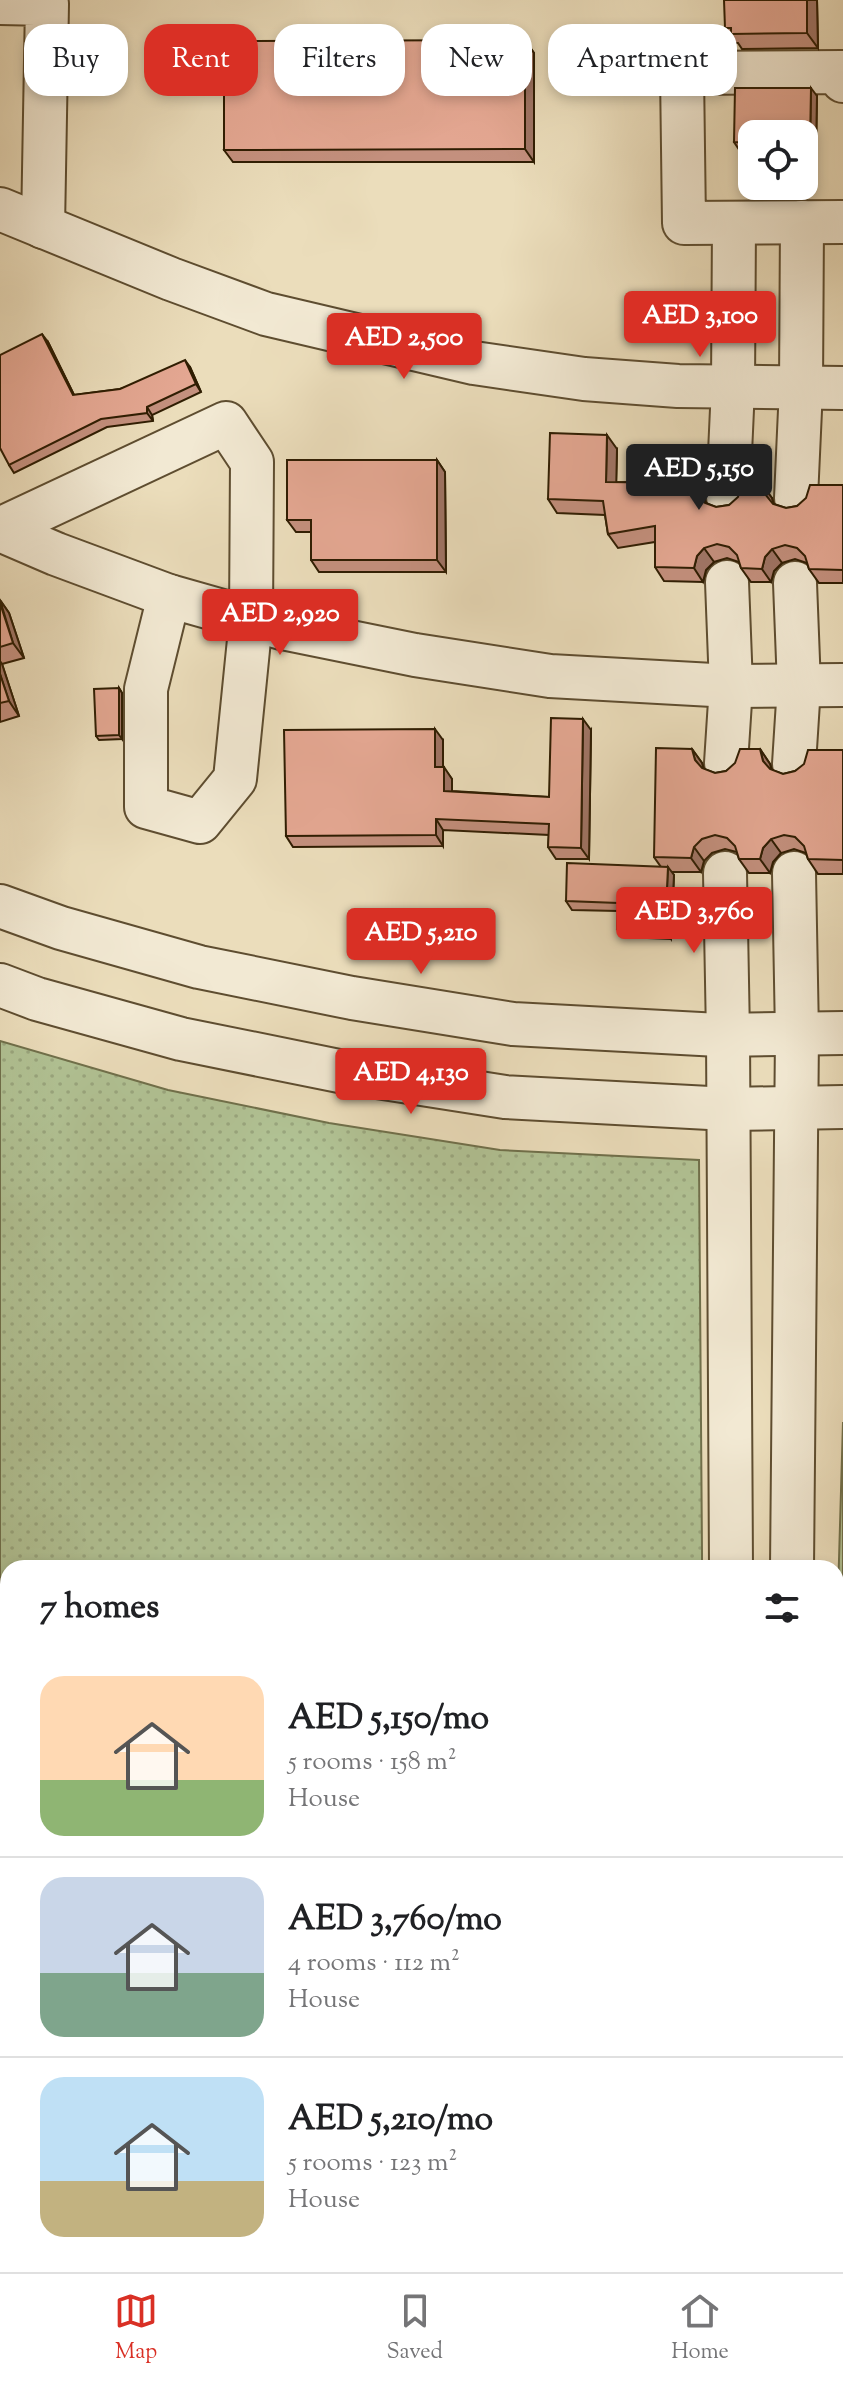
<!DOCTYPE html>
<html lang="en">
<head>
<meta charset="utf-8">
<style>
  :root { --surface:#fff; --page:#f2f2f2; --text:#202124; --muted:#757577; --line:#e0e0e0; --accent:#d93025 }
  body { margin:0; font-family:"Sorts Mill Goudy",serif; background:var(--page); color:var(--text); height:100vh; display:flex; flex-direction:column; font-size:30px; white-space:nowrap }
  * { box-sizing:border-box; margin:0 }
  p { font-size:26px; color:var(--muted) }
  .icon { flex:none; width:44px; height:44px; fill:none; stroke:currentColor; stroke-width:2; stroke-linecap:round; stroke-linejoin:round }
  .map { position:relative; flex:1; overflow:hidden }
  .details { position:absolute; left:0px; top:1560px; width:844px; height:712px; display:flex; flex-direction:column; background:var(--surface); border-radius:24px 24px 0 0; box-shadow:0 4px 12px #0003 }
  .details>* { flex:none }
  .top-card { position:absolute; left:24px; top:24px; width:796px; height:72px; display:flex; gap:16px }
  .controls { position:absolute; left:738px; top:120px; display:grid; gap:16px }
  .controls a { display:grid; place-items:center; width:80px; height:80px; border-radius:16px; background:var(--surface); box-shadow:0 4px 12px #0003; font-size:40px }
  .price { position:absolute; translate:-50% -68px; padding:0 18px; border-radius:8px; background:var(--accent); color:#fff; font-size:26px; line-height:52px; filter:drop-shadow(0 2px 4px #0008) }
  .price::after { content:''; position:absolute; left:50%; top:48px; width:24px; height:18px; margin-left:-12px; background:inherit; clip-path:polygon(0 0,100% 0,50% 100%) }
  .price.selected { background:#222; color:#fff }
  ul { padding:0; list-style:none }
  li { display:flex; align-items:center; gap:24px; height:200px; padding:0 40px }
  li+li { border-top:2px solid var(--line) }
  li span { display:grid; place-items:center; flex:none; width:224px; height:160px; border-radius:24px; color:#555 }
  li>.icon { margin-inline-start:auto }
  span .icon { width:96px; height:96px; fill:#fffc; stroke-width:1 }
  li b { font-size:34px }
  h2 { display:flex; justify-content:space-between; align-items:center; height:96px; padding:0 40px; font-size:34px }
  .chip { padding:0 28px; border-radius:24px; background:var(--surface); box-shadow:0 4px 12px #0003; font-size:28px; line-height:72px }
  .chip.selected { background:var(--accent); color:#fff }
  .dock { display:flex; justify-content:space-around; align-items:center; height:112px; border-top:2px solid var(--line); background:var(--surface); font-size:22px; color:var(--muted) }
  .dock a { display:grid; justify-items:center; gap:4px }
  .dock .selected { color:var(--accent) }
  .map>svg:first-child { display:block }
</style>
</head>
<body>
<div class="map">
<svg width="843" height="2272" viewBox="0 0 843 2272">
  <defs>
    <pattern id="park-dots" width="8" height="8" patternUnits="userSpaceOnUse" patternTransform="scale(2)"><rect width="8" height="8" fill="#b1c294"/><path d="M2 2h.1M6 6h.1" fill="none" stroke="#99a67e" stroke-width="1.8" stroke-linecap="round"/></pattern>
  </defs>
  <rect width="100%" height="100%" fill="#ebddbb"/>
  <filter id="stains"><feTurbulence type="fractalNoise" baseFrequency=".0025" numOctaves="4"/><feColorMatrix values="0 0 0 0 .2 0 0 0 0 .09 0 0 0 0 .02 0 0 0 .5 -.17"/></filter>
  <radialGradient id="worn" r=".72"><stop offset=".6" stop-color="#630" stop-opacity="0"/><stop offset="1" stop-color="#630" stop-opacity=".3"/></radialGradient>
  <g fill="url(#park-dots)" stroke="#70704b" stroke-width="2">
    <path d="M0 1041 168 1090 329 1123 500 1150 699 1160 702 1553V1568H8V2152L0 2143Z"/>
    <path d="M843 1422V2272H591L599 2264H836V1663Z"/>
    <path d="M108 2264H461L452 2272H115Z"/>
  </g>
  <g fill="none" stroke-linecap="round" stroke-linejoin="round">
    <g stroke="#5e4d30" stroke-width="46">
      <g id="minor">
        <path d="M0 3 47 4 43 227"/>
        <path d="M843 81V72L682 73 684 223 843 222"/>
        <path d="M0 209 171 279 266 314 474 363 584 379 678 386 843 388"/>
        <path d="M728 497 733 387 734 223"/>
        <path d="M796 498 801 388 802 222"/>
        <path d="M0 529 226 423 252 462 251 620 235 779 200 822 146 807V689L169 596"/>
        <path d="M0 530 56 554 169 596 282 628 415 655 550 676 731 686 843 685"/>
        <path d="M726 763 731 686 727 582"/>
        <path d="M794 764 799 686 795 583"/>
        <path d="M725 873 728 1035 731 1568"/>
        <path d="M0 906 61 928 199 967 352 998 513 1024 719 1035 843 1033"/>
        <path d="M0 985 37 999 181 1039 339 1071 505 1097 728 1109 843 1107"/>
        <path d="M792 1568 797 1034 794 873"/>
        <path d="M495 2272 504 2264"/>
        <path d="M566 2272 574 2264"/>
      </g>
    </g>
    <g stroke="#2f1d02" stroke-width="48">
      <g id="major">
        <path d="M0 2203 8 2212"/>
        <path d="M54 2264 61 2272"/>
      </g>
    </g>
    <use href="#minor" stroke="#f2e9d3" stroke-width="42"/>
    <use href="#major" stroke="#e6be7e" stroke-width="44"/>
  </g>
  <g fill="#c4907e" stroke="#2f1d02" stroke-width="2">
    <path d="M817 0 818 48 742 49 738 43H735L725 28Z"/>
    <path d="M525 40 534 53V162H233L224 150Z"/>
    <path d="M817 96 816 152H804V134H752V151H740L734 142Z"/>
    <path d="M48 342 74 395 120 389 190 367 201 392 152 415 153 421 107 427 14 473 9 465Z"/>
    <path d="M617 449 616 482 694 483 704 497 706 503 716 507 772 498 774 504 786 508 797 506 843 485V583H819L809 569 807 563 795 559 782 563 774 571 771 582H751L741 568 739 562 727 558 714 562 706 570 703 582 664 581 655 567V542L618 548 608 534 605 515 557 513 548 499Z"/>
    <path d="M437 460 445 472 446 572H319L311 560V532H296L287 520Z"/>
    <path d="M0 600 9 613 24 658 2 664 19 716 0 722Z"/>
    <path d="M119 688 122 693V739L99 740 96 736Z"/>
    <path d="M591 730 589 859H556L548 847 549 835 443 830V846L293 847 286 836 443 740V767L452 779V791L549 797Z"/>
    <path d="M692 749 702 763 704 769 715 773 726 771 760 749 770 764 772 770 783 774 795 771 843 750V874H818L808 859 806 853 794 849 781 853 773 862 770 873H749L739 859 737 852 725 849 712 853 704 861 701 872H671L674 875 671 939 623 937 617 929 618 911 572 910 566 901 661 867 654 857Z"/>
  </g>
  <g fill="#a07566" stroke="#2f1d02" stroke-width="2">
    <path d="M807 0H817L818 48 807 33Z"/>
    <path d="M525 40 534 53V162L525 149Z"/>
    <path d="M811 88 817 96 816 152 810 143Z"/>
    <path d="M42 334 48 342 78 403 73 395Z"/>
    <path d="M185 360 190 367 201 392 196 384Z"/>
    <path d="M147 407 152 415 153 421 147 413Z"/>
    <path d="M607 435 617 449 616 496 606 482Z"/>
    <path d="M437 460 445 472 446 572 437 560Z"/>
    <path d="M694 483 704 497 707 509 697 495Z"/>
    <path d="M762 484 772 498 774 508 765 494Z"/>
    <path d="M704 548 714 562 706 570 703 582 694 568 697 556Z"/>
    <path d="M772 549 782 563 774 571 771 582 762 569 765 557Z"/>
    <path d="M0 600 9 613 24 658 13 643Z"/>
    <path d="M0 661 2 664 19 716 9 701 0 674Z"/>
    <path d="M119 688 122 693V739L119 735Z"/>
    <path d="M583 719 591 730 589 859 581 848Z"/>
    <path d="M435 729 443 740V779L435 767Z"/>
    <path d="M692 749 702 763 705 774 695 760Z"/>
    <path d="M760 749 770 764 773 775 763 761Z"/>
    <path d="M444 767 452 779V802L444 791Z"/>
    <path d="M436 819 443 830V846L436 835Z"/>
    <path d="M771 839 781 853 773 862 770 873 760 859 763 848Z"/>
    <path d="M694 847 704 861 701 872 691 858Z"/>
    <path d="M668 867 674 875 671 939 665 930Z"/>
  </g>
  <g fill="#e4a792" stroke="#2f1d02" stroke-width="2">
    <path d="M724 0H807V33L731 34V28H725Z"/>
    <path d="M525 40V149L224 150V41Z"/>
    <path d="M735 88H811L810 143H804V134H752V143L734 142Z"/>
    <path d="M42 334 73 395 120 389 185 360 196 384 147 407V413L101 419 9 465 0 448V355Z"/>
    <path d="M550 433 607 435 606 482 694 483 697 495 705 503 716 507 729 505 738 497 742 483 762 484 765 494 773 504 786 508 797 506 806 498 810 485H843V570L809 569 805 556 797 548 785 545 772 549 765 557 762 569 741 568 737 555 729 547 717 544 704 548 697 556 694 568 655 567V526L608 534 603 501 548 499Z"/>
    <path d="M287 460H437V560H311V520H287Z"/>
    <path d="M0 603 13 643 0 647Z"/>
    <path d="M0 674 9 701 0 703Z"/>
    <path d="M119 688V735L96 736 94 689Z"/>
    <path d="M551 718 583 719 581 848 548 847 549 824 436 819V835L286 836 284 730 435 729V767H444V791L549 797Z"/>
    <path d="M656 748 692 749 695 760 702 768 715 773 726 771 735 763 740 749H760L763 761 770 769 783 774 795 771 804 764 808 750H843V860L808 859 804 846 795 837 784 835 771 839 763 848 760 859H739L735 846 727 838 715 835 702 839 694 847 691 858 654 857Z"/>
    <path d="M567 863 668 867 665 930 617 929 618 903 566 901Z"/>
  </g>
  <rect width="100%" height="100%" filter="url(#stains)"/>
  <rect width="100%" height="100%" fill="url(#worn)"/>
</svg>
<div class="controls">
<a><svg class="icon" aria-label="locate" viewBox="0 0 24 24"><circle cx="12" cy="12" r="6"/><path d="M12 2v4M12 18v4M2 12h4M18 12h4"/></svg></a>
</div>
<b class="price" style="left:700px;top:359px">AED 3,100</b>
<b class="price" style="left:404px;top:381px">AED 2,500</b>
<b class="price selected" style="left:699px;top:512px">AED 5,150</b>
<b class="price" style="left:280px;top:657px">AED 2,920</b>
<b class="price" style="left:694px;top:955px">AED 3,760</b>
<b class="price" style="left:421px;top:976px">AED 5,210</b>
<b class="price" style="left:411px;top:1116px">AED 4,130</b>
<div class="top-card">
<a class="chip">Buy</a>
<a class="chip selected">Rent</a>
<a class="chip">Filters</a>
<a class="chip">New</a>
<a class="chip">Apartment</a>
</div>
<section class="details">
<h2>7 homes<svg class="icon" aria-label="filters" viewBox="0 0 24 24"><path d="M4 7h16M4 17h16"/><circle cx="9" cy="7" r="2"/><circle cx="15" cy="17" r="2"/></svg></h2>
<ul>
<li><span style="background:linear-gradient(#ffd9b3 65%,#8fb573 0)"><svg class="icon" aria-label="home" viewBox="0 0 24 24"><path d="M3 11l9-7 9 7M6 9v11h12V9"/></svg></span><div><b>AED 5,150/mo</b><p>5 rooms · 158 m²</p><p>House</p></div></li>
<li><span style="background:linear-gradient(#c9d6e8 60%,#7fa58c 0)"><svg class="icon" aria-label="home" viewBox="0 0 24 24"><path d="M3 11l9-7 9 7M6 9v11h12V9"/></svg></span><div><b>AED 3,760/mo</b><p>4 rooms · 112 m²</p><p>House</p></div></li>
<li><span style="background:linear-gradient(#bfe0f5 65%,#c2b280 0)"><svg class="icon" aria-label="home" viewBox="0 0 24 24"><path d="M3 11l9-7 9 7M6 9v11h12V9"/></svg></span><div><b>AED 5,210/mo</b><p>5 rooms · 123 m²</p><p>House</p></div></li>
</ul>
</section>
</div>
<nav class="dock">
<a class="selected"><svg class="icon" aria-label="map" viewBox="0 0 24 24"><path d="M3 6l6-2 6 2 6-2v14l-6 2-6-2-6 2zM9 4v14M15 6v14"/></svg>Map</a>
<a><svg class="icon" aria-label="saved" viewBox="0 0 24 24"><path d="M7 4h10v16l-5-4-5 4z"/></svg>Saved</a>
<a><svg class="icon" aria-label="home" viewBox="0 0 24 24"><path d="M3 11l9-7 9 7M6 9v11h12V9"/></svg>Home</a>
</nav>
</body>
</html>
